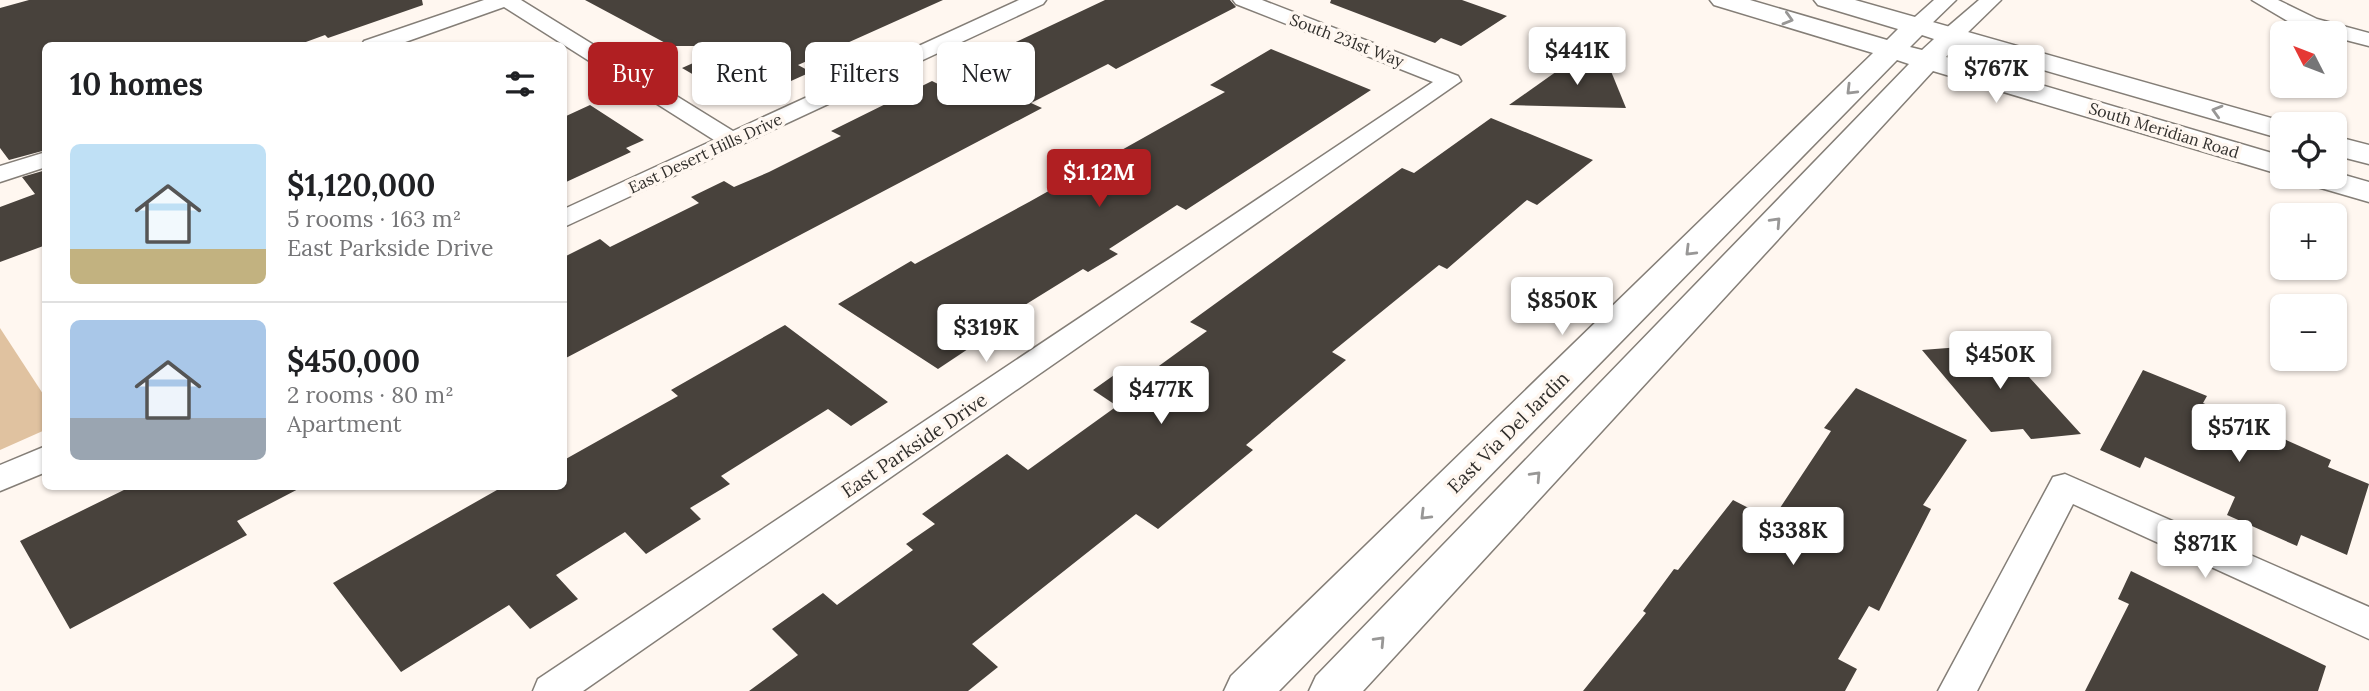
<!DOCTYPE html>
<html lang="en">
<head>
<meta charset="utf-8">
<style>
  :root { --surface:#fff; --page:#f6f6f6; --text:#202124; --muted:#757577; --line:#e0e0e0; --accent:#b01f22 }
  body { margin:0; font-family:Lora,serif; background:var(--page); color:var(--text); height:100vh; display:flex; flex-direction:column; font-size:26px; white-space:nowrap }
  * { box-sizing:border-box; margin:0 }
  p { font-size:23px; color:var(--muted) }
  .icon { flex:none; width:38px; height:38px; fill:none; stroke:currentColor; stroke-width:2; stroke-linecap:round; stroke-linejoin:round }
  .map { position:relative; flex:1; overflow:hidden }
  .sheet { position:absolute; left:42px; top:42px; width:525px; height:448px; display:flex; flex-direction:column; background:var(--surface); border-radius:10px; box-shadow:0 2px 5px #0004 }
  .sheet>* { flex:none }
  .top-card { position:absolute; left:588px; top:42px; width:665px; height:63px; display:flex; gap:14px }
  .needle { width:46px; rotate:312deg }
  .fabs { position:absolute; left:2270px; top:21px; display:grid; gap:14px }
  .fabs a { display:grid; place-items:center; width:77px; height:77px; border-radius:10px; background:var(--surface); box-shadow:0 2px 5px #0004; font-size:35px }
  .price { position:absolute; translate:-50% -60px; padding:0 16px; border-radius:7px; background:#fff; color:#222; font-size:23px; line-height:46px; filter:drop-shadow(0 2px 4px #0008) }
  .price::after { content:''; position:absolute; left:50%; top:42px; width:21px; height:16px; margin-left:-10px; background:inherit; clip-path:polygon(0 0,100% 0,50% 100%) }
  .price.current { background:var(--accent); color:#fff }
  ul { padding:0; list-style:none }
  li { display:flex; align-items:center; gap:21px; height:175px; padding:0 28px }
  li+li { border-top:2px solid var(--line) }
  li span { display:grid; place-items:center; flex:none; width:196px; height:140px; border-radius:10px; color:#555 }
  li>.icon { margin-inline-start:auto }
  span .icon { width:84px; height:84px; fill:#fffc; stroke-width:1 }
  li b { font-size:30px }
  h2 { display:flex; justify-content:space-between; align-items:center; height:84px; padding:0 28px; font-size:30px }
  .chip { padding:0 24px; border-radius:10px; background:var(--surface); box-shadow:0 2px 5px #0004; font-size:24px; line-height:63px }
  .chip.current { background:var(--accent); color:#fff }
  .map>svg:first-child { display:block }
</style>
</head>
<body>
<div class="map">
<svg width="2369" height="691" viewBox="0 0 2369 691">
  <rect width="100%" height="100%" fill="#fff7f0"/>
  <path fill="#e0c2a0" d="M0 328 45 397V430L0 450Z"/>
  <g fill="#48423c">
    <path d="M29 0H422L423 5 328 38 325 35 295 46H46V150L9 160 0 148V8Z"/>
    <path d="M585 0H943L798 65 811 72 742 103 682 68 731 46H671Z"/>
    <path d="M1105 0H1230L1236 7 1116 69 1108 64 1031 103 1042 108 564 359V257L600 239 610 247 699 203 691 197 724 181 734 187 769 172 841 136 831 131 932 81 940 85 1007 54 999 50Z"/>
    <path d="M1331 0H1462L1507 16 1461 46 1441 38 1435 43 1330 3Z"/>
    <path d="M1271 49 1371 90 1186 210 1177 205 1109 249 1118 254 1088 272 1083 269 970 339 977 343 938 369 838 304 911 261 915 264 1029 202 1225 92 1210 85Z"/>
    <path d="M1574 59H1606L1626 108 1509 105Z"/>
    <path d="M590 105 644 140 626 148 631 152 564 183V117Z"/>
    <path d="M1491 118 1593 160 1537 205 1527 200 1447 269 1439 265 1332 352 1346 360 1246 445 1253 450 1158 529 1136 514 972 644 998 667 968 691H749L798 655 772 629 823 593 837 605 913 550 906 544 935 524 922 514 1007 454 1028 470 1117 406 1093 390 1124 368 1141 379 1207 331 1190 322 1402 168 1414 173Z"/>
    <path d="M46 170V245L0 262V207L35 194 22 177Z"/>
    <path d="M785 325 888 402 851 426 828 409 721 476 730 484 690 508 701 519 646 554 625 532 556 575 578 599 530 629 509 605 401 672 333 583 504 486H564V460L678 396 671 390Z"/>
    <path d="M1999 344 2081 434 2031 439 2023 429 1991 432 1922 350Z"/>
    <path d="M2143 370 2207 396 2203 403 2331 460 2328 467 2369 484 2347 555 2301 535 2297 546 2227 515 2235 497 2145 457 2140 468 2100 450Z"/>
    <path d="M1856 388 1967 440 1923 505 1931 509 1879 611 1869 606 1838 659 1857 669 1845 691H1583L1646 613 1643 611 1674 569 1678 570 1733 500 1772 520 1831 431 1824 428Z"/>
    <path d="M132 486H304L237 521 247 535 70 629 20 541Z"/>
    <path d="M2131 571 2326 666 2318 691H2085L2129 604 2118 599Z"/>
  </g>
  <g fill="none" stroke-linecap="round" stroke-linejoin="round">
    <g stroke="#847e77" stroke-width="3">
      <g id="minor">
        <path d="M484 0H521L733 131 1019 0H1046L1043 4 564 227V209L714 140 504 7 394 46H361L364 41Z"/>
        <path d="M1233 0H1262L1458 76 1461 81 583 691H533L538 679 1433 82 1236 4Z"/>
        <path d="M1934 0H1956L1925 30H1909L1906 25Z"/>
        <path d="M1979 0H2001L1960 40H1944L1941 35 1944 30Z"/>
        <path d="M2252 0H2278L2317 19 2369 33V46L2334 37V33L2301 29Z"/>
        <path d="M46 152V167L0 182V166Z"/>
        <path d="M46 446V472L0 491V465Z"/>
        <path d="M2065 474 2369 607V639L2073 504 1977 691H1938L2053 477Z"/>
      </g>
    </g>
    <g stroke="#847e77" stroke-width="3">
      <g id="tertiary">
        <path d="M1710 0H1750L1887 40 1898 29 1818 5 1814 0H1855L2292 124H2282V139L1957 45 1946 57 2282 156V175L1933 71 1363 691H1309L1316 676 1909 64 1897 60 1279 691H1224L1231 676 1873 53 1714 5ZM1922 35 1934 39 1922 50 1910 47Z"/>
        <path d="M2334 136 2369 145V164L2334 155Z"/>
        <path d="M2334 172 2369 182V202L2307 184 2302 177H2334Z"/>
      </g>
    </g>
    <use href="#minor" fill="#fff" fill-rule="evenodd"/>
    <use href="#tertiary" fill="#fff" fill-rule="evenodd"/>
  </g>
  <defs><path id="oneway-chevron" d="M-2-3.5L2.5 0L-2 3.5" fill="none" stroke-width="1.6" stroke-linecap="round" stroke-linejoin="round" transform="scale(1.75)"/></defs>
  <g stroke="#989796">
    <use href="#oneway-chevron" transform="translate(1788 19) rotate(16)"/>
    <use href="#oneway-chevron" transform="translate(1851 90) rotate(135)"/>
    <use href="#oneway-chevron" transform="translate(2217 111) rotate(-164)"/>
    <use href="#oneway-chevron" transform="translate(1776 222) rotate(-47)"/>
    <use href="#oneway-chevron" transform="translate(1690 251) rotate(135)"/>
    <use href="#oneway-chevron" transform="translate(1536 476) rotate(-47)"/>
    <use href="#oneway-chevron" transform="translate(1425 515) rotate(135)"/>
    <use href="#oneway-chevron" transform="translate(1380 641) rotate(-47)"/>
  </g>
  <g text-anchor="middle" dominant-baseline="central" stroke-width="7" stroke-linejoin="round" paint-order="stroke">
    <g font-size="16" fill="#312f2c" stroke="#fff7f0">
      <text transform="translate(1347 40) rotate(21)">South 231st Way</text>
      <text transform="translate(2164 130) rotate(17)">South Meridian Road</text>
      <text transform="translate(705 153) rotate(-25)">East Desert Hills Drive</text>
    </g>
    <g font-size="19" fill="#312f2c" stroke="#fff7f0">
      <text transform="translate(1508 432) rotate(-45)">East Via Del Jardin</text>
      <text transform="translate(914 445) rotate(-34)">East Parkside Drive</text>
    </g>
  </g>
</svg>
<div class="fabs">
<a><svg class="needle" viewBox="-14 -14 28 28"><path d="M0-13l5 13h-10z" fill="#e53935"/><path d="M0 13l5-13h-10z" fill="#757577"/></svg></a>
<a><svg class="icon" aria-label="locate" viewBox="0 0 24 24"><circle cx="12" cy="12" r="6"/><path d="M12 2v4M12 18v4M2 12h4M18 12h4"/></svg></a>
<a>+</a>
<a>−</a>
</div>
<b class="price" style="left:1577px;top:87px">$441K</b>
<b class="price" style="left:1996px;top:105px">$767K</b>
<b class="price current" style="left:1099px;top:209px">$1.12M</b>
<b class="price" style="left:1562px;top:337px">$850K</b>
<b class="price" style="left:986px;top:364px">$319K</b>
<b class="price" style="left:2000px;top:391px">$450K</b>
<b class="price" style="left:1161px;top:426px">$477K</b>
<b class="price" style="left:2239px;top:464px">$571K</b>
<b class="price" style="left:1793px;top:567px">$338K</b>
<b class="price" style="left:2205px;top:580px">$871K</b>
<div class="top-card">
<a class="chip current">Buy</a>
<a class="chip">Rent</a>
<a class="chip">Filters</a>
<a class="chip">New</a>
</div>
<section class="sheet">
<h2>10 homes<svg class="icon" aria-label="filters" viewBox="0 0 24 24"><path d="M4 7h16M4 17h16"/><circle cx="9" cy="7" r="2"/><circle cx="15" cy="17" r="2"/></svg></h2>
<ul>
<li><span style="background:linear-gradient(#bfe0f5 75%,#c2b280 0)"><svg class="icon" aria-label="home" viewBox="0 0 24 24"><path d="M3 11l9-7 9 7M6 9v11h12V9"/></svg></span><div><b>$1,120,000</b><p>5 rooms · 163 m²</p><p>East Parkside Drive</p></div></li>
<li><span style="background:linear-gradient(#a9c7e8 70%,#9aa5b1 0)"><svg class="icon" aria-label="home" viewBox="0 0 24 24"><path d="M3 11l9-7 9 7M6 9v11h12V9"/></svg></span><div><b>$450,000</b><p>2 rooms · 80 m²</p><p>Apartment</p></div></li>
</ul>
</section>
</div>
</body>
</html>
